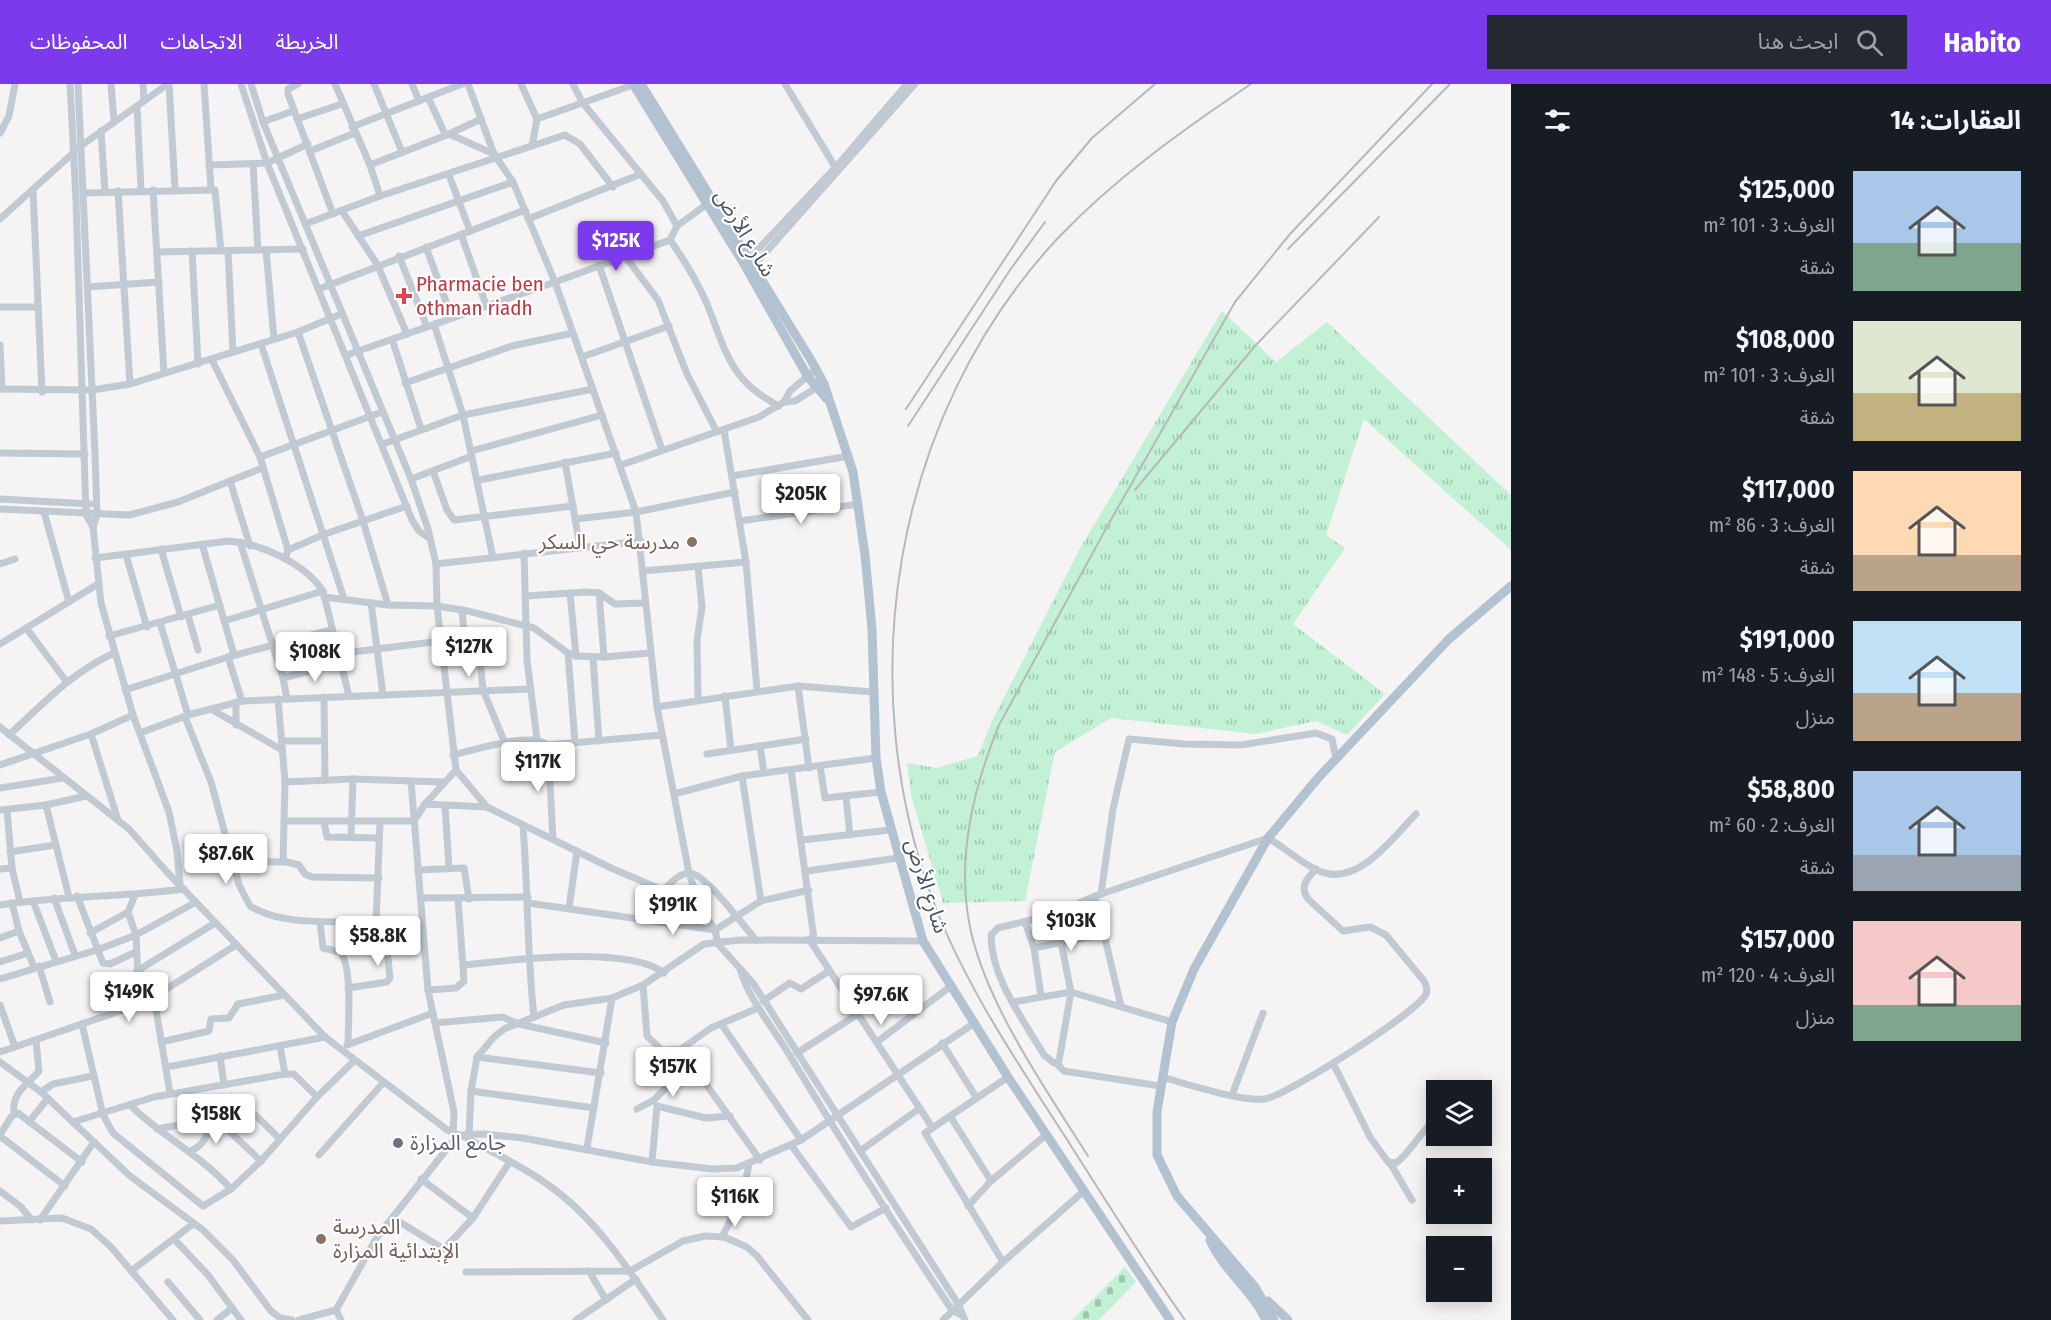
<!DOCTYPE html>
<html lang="ar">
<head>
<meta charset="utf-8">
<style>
  :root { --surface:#171b24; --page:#242831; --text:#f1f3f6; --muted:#9ea1a6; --accent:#7c3aed }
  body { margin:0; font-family:"Fira Sans Condensed","Noto Sans Arabic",sans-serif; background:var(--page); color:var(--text); direction:rtl; height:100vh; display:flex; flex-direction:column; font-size:22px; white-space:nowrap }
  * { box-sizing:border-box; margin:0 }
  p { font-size:20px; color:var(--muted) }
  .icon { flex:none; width:33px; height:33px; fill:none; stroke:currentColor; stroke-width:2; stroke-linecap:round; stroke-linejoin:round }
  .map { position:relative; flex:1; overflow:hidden; direction:ltr }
  .details { display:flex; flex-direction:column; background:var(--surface); width:540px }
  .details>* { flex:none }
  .buttons { position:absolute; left:1426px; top:996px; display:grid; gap:12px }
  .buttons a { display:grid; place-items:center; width:66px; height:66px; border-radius:0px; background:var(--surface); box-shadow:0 3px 15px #0003; font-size:30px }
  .price { position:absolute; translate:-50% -51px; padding:0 14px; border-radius:6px; background:#fff; color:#222; font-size:20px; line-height:39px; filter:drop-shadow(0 2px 3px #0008) }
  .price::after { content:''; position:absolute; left:50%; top:36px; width:18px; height:14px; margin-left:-9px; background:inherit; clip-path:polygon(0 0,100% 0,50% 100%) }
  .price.active { background:var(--accent); color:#fff }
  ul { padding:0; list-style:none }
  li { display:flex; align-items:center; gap:18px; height:150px; padding:0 30px }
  li span { display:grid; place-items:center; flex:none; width:168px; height:120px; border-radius:0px; color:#555 }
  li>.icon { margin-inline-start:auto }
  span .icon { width:72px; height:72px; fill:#fffc; stroke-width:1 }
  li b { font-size:26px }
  h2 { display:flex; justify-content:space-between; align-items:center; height:72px; padding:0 30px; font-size:26px }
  header { display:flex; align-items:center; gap:36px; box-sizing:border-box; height:84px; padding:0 30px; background:var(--accent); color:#fff }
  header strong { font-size:28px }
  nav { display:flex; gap:33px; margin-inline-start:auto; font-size:21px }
  .search { width:420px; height:54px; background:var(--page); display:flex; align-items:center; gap:15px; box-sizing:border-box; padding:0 21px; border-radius:0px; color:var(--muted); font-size:22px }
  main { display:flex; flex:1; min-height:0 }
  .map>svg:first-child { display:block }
</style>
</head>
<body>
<header>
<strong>Habito</strong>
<div class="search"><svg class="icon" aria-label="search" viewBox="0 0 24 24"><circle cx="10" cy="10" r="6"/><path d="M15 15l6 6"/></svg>ابحث هنا</div>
<nav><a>الخريطة</a><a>الاتجاهات</a><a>المحفوظات</a></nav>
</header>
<main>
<section class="details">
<h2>العقارات: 14<svg class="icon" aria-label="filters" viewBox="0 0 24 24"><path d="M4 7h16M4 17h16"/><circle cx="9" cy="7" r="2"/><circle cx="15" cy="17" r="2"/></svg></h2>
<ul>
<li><span style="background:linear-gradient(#a9c7e8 60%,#7fa58c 0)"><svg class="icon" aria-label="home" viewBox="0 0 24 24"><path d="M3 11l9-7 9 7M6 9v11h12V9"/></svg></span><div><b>$125,000</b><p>الغرف: 3 · 101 m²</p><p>شقة</p></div></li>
<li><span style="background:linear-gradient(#dfe7d0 60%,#c2b280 0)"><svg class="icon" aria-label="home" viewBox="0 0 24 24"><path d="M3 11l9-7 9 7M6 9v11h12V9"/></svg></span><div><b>$108,000</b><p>الغرف: 3 · 101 m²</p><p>شقة</p></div></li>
<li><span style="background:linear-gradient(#ffd9b3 70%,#b9a48a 0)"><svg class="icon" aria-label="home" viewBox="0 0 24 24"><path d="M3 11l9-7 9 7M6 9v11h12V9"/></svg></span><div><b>$117,000</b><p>الغرف: 3 · 86 m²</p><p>شقة</p></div></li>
<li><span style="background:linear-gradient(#bfe0f5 60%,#b9a48a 0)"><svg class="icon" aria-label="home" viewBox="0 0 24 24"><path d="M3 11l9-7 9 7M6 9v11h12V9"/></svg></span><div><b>$191,000</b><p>الغرف: 5 · 148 m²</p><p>منزل</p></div></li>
<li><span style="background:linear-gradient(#a9c7e8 70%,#9aa5b1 0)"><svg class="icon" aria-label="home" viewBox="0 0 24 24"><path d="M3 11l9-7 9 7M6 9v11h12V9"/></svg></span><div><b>$58,800</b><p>الغرف: 2 · 60 m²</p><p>شقة</p></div></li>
<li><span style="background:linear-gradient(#f6c9c9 70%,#7fa58c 0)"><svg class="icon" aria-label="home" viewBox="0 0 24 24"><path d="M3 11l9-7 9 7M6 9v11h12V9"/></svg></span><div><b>$157,000</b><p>الغرف: 4 · 120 m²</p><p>منزل</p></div></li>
</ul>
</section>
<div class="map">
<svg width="1511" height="1236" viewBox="0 0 1511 1236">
  <defs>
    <pattern id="grass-tufts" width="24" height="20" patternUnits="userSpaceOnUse" patternTransform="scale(1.5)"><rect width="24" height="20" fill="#c3f1d5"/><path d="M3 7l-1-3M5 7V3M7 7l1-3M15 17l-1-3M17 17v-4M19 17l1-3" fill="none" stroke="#a0c6b0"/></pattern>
    <pattern id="cemetery-stones" width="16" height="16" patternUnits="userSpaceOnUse" patternTransform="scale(1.5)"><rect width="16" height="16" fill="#c3f1d5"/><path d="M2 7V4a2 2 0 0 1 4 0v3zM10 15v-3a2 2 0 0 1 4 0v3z" fill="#a0c6b0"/></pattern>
  </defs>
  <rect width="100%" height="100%" fill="#f5f3f3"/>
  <path fill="url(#grass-tufts)" d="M1222 227 1276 278 1327 238 1511 411V466L1364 335 1326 451 1345 464 1293 540 1385 610 1347 651 1316 637 1255 650 1111 634 1055 668 1025 817 943 819 911 711 907 679 936 684 978 672 991 639 1079 466Z"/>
  <path fill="url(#cemetery-stones)" d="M1125 1183 1136 1198 1099 1236H1072Z"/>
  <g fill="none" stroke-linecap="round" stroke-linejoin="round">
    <g stroke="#c1cad2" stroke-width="7">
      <path d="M70 0 76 116 86 431 93 443"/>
      <path d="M78 0 95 370 97 431 93 443 101 519 133 631 169 728 177 767 180 801"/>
      <path d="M111 0 114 37"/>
      <path d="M143 0 144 17"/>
      <path d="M169 0 175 105"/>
      <path d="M204 0 211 105"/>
      <path d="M241 0 267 79 412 436 419 447 429 454"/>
      <path d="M251 0 263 38 411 395 428 445 436 480 437 522 456 686 487 723 611 784 700 822"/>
      <path d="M298 0 288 5V10L333 130"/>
      <path d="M335 0 370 81 380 112"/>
      <path d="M374 0 402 68"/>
      <path d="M412 0 419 17"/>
      <path d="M468 0 494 70 513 98 555 198 670 156 677 142 663 117 582 18 573 0"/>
      <path d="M521 0 537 35 633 1"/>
      <path d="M785 0 837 86"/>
      <path d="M428 13 445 50"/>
      <path d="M137 22 141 106"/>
      <path d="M297 35 342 20"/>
      <path d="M263 38 293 27"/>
      <path d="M352 43 462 0"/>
      <path d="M101 47 105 108"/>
      <path d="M0 49 9 32 15 0"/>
      <path d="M449 50 481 35"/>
      <path d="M532 62 537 35"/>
      <path d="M310 67 355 49"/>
      <path d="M253 80 258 166"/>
      <path d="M209 81 267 79 308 60"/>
      <path d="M370 81 449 50 494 70"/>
      <path d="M449 91 470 147"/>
      <path d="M33 106 42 308"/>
      <path d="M153 106 164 289"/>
      <path d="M118 107 130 300"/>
      <path d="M84 109 215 106 221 167"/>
      <path d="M342 127 377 180 407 250"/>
      <path d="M0 135 82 61 168 0"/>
      <path d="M528 135 641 90"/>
      <path d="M305 140 380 112 565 51 580 60 613 103"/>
      <path d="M677 142 707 120"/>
      <path d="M461 150 486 221"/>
      <path d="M358 152 513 98"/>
      <path d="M670 156C685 177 697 197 707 220 726 267 729 296 779 322"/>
      <path d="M426 163 452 234"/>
      <path d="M266 166 274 255"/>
      <path d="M192 167 198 280"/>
      <path d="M228 167 233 268"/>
      <path d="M157 168 303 165"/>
      <path d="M399 172 427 243"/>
      <path d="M625 172 658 216 687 290 717 348"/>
      <path d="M746 178 835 84 907 0"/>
      <path d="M599 181 662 366"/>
      <path d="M752 184 915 0"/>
      <path d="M87 203 159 198"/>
      <path d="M319 205 525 126"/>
      <path d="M0 223H38"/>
      <path d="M434 240 463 331 493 474"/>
      <path d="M298 248 363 437 388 521"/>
      <path d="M392 255 421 345"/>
      <path d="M261 260 344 515"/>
      <path d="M0 261 2 305"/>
      <path d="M347 271 555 198 636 428 657 623 689 789 700 822 715 846 718 860 753 899 958 1220 965 1236"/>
      <path d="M582 273 669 242"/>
      <path d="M212 276 260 373 288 466 285 475"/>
      <path d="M405 299 512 262 573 249"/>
      <path d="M0 305 92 306 130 300 298 248 341 230"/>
      <path d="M784 318 795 317 819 302"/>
      <path d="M724 346 746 478 757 606"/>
      <path d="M383 360 463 331 593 305"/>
      <path d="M471 367 602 331"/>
      <path d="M0 369 85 370"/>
      <path d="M260 373 382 328"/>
      <path d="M565 378 580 463"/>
      <path d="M621 381 759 333 784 318 790 307 816 285"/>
      <path d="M433 387 447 426 454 436 573 422"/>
      <path d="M732 392 849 372"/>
      <path d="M411 395 472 372"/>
      <path d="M479 396 616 369"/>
      <path d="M230 397 250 462"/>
      <path d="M0 415 90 420"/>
      <path d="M0 425 129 431 178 418 262 384"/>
      <path d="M44 428 69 518"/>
      <path d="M576 435 636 428 735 408"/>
      <path d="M740 437 859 420"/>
      <path d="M240 458 283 594 287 615"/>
      <path d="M202 460 234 571"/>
      <path d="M161 465 181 533"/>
      <path d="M288 466 325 450 407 422"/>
      <path d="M524 469 527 576 537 655"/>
      <path d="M126 471 147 543"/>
      <path d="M95 474 229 457C262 460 304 479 323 507L349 612"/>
      <path d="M0 480 15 475"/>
      <path d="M436 480 641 457"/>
      <path d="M643 487 746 478"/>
      <path d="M570 509 576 572"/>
      <path d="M599 509 604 573"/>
      <path d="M526 512 586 508 599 509 615 520 645 519"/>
      <path d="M324 513 388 521 437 522 468 527 534 544 568 569 576 572 604 573 650 569"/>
      <path d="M371 519 383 611"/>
      <path d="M462 526 465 558 479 565 483 606 505 659"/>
      <path d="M188 531 198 566"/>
      <path d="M224 537 323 507"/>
      <path d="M160 539 188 631"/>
      <path d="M27 545 66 597"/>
      <path d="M109 552 220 521"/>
      <path d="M0 560 98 500"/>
      <path d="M568 569 575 659"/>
      <path d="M337 570 441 557"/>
      <path d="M228 573 242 617"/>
      <path d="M593 574 599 657"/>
      <path d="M283 594 340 579"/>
      <path d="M798 602 809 684"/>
      <path d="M125 606 228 573 331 546"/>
      <path d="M725 612 731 666"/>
      <path d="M324 613 325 696"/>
      <path d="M278 615 285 698 283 777 299 781 305 790 312 793 379 794"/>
      <path d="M698 616 697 556 702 523 698 483"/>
      <path d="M657 623 798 602 873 608"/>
      <path d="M211 625 282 666"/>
      <path d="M185 633 211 698 239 801 250 822C286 844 336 835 376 839"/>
      <path d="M236 641V618"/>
      <path d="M0 643 129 745 167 788 325 953 446 1045 458 1051 483 1050 523 1054 652 1078 712 1085 737 1084 801 1056 973 940"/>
      <path d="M140 649 188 631 242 617 530 605"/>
      <path d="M91 650 117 733"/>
      <path d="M9 651C44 619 71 589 114 569"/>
      <path d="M282 657H324"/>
      <path d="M510 658C512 686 526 688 550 693"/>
      <path d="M548 661 553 755"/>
      <path d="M760 662 764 689"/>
      <path d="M707 670 806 655"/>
      <path d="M453 671C476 666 529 647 548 661L662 651"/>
      <path d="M0 681 91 650 133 631"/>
      <path d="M820 682 825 714 881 708"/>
      <path d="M791 686 814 855"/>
      <path d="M742 692 761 817"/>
      <path d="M411 697 428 906 454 1028 453 1049"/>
      <path d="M285 698 353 695 443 698"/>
      <path d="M0 704 63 694"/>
      <path d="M674 710 742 692 876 674"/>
      <path d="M846 713 850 751"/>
      <path d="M425 720 487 723"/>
      <path d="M46 721 69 813"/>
      <path d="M445 722 449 783"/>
      <path d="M0 726 46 721 86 712"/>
      <path d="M7 726 12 784 20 818"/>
      <path d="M284 737H414"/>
      <path d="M414 737 425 720 456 686"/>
      <path d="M324 738 327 753 379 754"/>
      <path d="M523 742C528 806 527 869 534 933"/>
      <path d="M351 753 353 695"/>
      <path d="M802 756 890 746"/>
      <path d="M10 768 55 761"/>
      <path d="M233 777 286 778"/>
      <path d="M0 785 12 784"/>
      <path d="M418 786 464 784 469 815"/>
      <path d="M807 787 898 774"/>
      <path d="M663 806C671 799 679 789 690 789 706 790 744 843 756 856"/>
      <path d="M1101 810 1113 725 1129 655 1184 660 1241 661 1316 649 1332 655 1336 675"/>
      <path d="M135 811 128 828 136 851 138 895 146 918"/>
      <path d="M77 812 103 879 110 880 136 868"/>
      <path d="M54 814 75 871"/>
      <path d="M421 814 528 813"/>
      <path d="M33 817 56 877"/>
      <path d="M12 819 19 847 34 883"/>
      <path d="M528 819 715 846 761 817 809 806"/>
      <path d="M0 821C61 812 123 813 184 805"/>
      <path d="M569 824 577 767"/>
      <path d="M320 838 323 864 340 868C353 883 348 939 348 960"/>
      <path d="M1025 838 1034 864 1041 912"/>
      <path d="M90 849 128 828"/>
      <path d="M0 854 19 847"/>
      <path d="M809 855 932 1043"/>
      <path d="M1061 858 1071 908 1059 977 1054 979 1044 971C1023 935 991 894 991 851L998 844 1055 830 1095 812"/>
      <path d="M1034 864 1104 850"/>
      <path d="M0 878 28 869"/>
      <path d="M464 881C508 876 629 861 664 889"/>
      <path d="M39 882 50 918"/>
      <path d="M740 885C750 918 773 943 790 972 842 1058 896 1143 952 1226L961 1231"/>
      <path d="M137 887 215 839"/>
      <path d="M0 895 97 866 136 851 196 818"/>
      <path d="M643 901 647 952 662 966 681 965 711 944 758 924"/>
      <path d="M348 904 387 898 390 894 386 855 376 839 380 738"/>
      <path d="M428 906 456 904 464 897 458 814"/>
      <path d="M154 914 170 1009"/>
      <path d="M763 917 790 899 801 905 829 887"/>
      <path d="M1013 918 1071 908 1172 938"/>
      <path d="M0 921 15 963"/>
      <path d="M1121 922 1095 812 1268 754C1285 764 1301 779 1319 787 1358 804 1393 753 1416 730"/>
      <path d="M435 939 502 933 519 940 606 959"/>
      <path d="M82 940 103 1031 113 1049 203 1122 231 1105 261 1077 317 1013 354 977"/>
      <path d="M722 941 801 1056"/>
      <path d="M161 958 209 947 211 935 229 934 238 920 284 911"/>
      <path d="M877 958 951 902"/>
      <path d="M942 959 976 1013"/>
      <path d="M347 961 433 929"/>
      <path d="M280 962 285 990"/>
      <path d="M681 965 760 1076"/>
      <path d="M0 968 146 918 236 861"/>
      <path d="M797 969 858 930"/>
      <path d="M220 972 224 1001"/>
      <path d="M477 973 601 989"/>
      <path d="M0 978 41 1008 130 1092 203 1146 233 1176 271 1227 280 1234 292 1236"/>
      <path d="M1056 979 1064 987 1160 1002"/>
      <path d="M1333 979 1370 1053 1388 1078 1396 1079C1412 1067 1419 1049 1434 1037"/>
      <path d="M167 983 325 953"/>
      <path d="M1162 993C1187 1000 1241 1018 1265 1015 1286 1012 1418 928 1426 910 1428 905 1426 901 1424 897L1386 851 1370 843 1343 847 1309 816C1299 804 1306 795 1316 785"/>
      <path d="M471 1007 594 1024"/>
      <path d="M41 1008 53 1000 93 992"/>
      <path d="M1232 1011 1263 929"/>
      <path d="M130 1021C161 1052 201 1071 231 1105"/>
      <path d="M637 1025 654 1016 691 978"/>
      <path d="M14 1030C11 1009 27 1001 39 987L36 957"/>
      <path d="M950 1032 991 1097"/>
      <path d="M215 1034 261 1077"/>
      <path d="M29 1038 48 1014"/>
      <path d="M73 1038 154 1013 285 990H294L317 1013"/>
      <path d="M157 1045 252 1028 280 1055"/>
      <path d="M469 1050 471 1007 477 973 494 953 504 945 564 921 612 914 643 901 704 860 740 856 923 857"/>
      <path d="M0 1051 11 1033 18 1029 82 1078"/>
      <path d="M0 1052 65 1102"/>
      <path d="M463 1052C491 1068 521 1081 547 1100 596 1134 630 1187 663 1236"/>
      <path d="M791 1061 851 1143 886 1124"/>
      <path d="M587 1064 612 914"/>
      <path d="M191 1067C205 1060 209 1050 210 1035"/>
      <path d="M860 1067 920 1024"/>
      <path d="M319 1071 383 999"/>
      <path d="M652 1078 657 1022 706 1034 730 1032"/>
      <path d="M1390 1079 1412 1116"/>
      <path d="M421 1095 473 1134"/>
      <path d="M0 1107 20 1122 32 1136"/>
      <path d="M968 1122 991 1097 1047 1050"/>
      <path d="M393 1134 444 1165 473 1134 509 1079"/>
      <path d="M40 1136 94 1058"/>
      <path d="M0 1137 62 1134 91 1145 111 1163 173 1236"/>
      <path d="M722 1153 743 1111 749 1080"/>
      <path d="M174 1155 208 1191 241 1236"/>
      <path d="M1003 1178 925 1049 1008 993"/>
      <path d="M131 1187 193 1140"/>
      <path d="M589 1187 606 1216"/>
      <path d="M466 1188 630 1187 683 1157 705 1152 724 1153 747 1163 757 1172 808 1236"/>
      <path d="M168 1198 200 1236"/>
      <path d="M336 1226 341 1236"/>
      <path d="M217 1236 232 1224"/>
      <path d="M299 1236 336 1226 377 1153 458 1051"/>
      <path d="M576 1236 636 1195"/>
      <path d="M943 1236 1003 1178 1084 1107"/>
    </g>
    <g stroke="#b3c2d1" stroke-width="9">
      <path d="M633 0 744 180 808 293 827 315"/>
      <path d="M641 0 811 276 824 300 853 388 865 471 872 545 876 674 881 708 923 857 1008 993 1170 1236"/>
      <path d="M1210 1156C1223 1186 1252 1206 1266 1236"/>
      <path d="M1268 1217 1288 1236"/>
      <path d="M1274 1236 1255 1203 1177 1112 1157 1071V1028L1172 938 1194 885 1268 754 1318 694 1449 555 1511 502"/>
    </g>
    <g stroke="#b5b8bd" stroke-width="2">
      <path d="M1288 165 1450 0"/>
      <path d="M906 325 1056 97 1092 54 1155 0"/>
      <path d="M908 342 1010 186 1045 138"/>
      <path d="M1135 406 1255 262 1379 133"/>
      <path d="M1088 1072C1048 1009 992 928 973 856 954 785 972 707 999 641L1108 441 1235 218 1290 150 1432 0"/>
      <path d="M1185 1236C1143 1177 1105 1115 1066 1054 1019 981 969 907 937 827 849 602 892 332 1058 154 1115 94 1183 46 1251 0"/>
    </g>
  </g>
  <path fill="#e0444e" stroke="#fff" stroke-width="2" d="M401 203h6v6h6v6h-6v6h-6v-6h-6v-6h6z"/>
  <g fill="#8d6e63" stroke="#fff" stroke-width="2">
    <circle cx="692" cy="458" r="6"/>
    <circle cx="321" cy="1155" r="6"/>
  </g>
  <circle fill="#6b7280" stroke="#fff" stroke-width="2" cx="398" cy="1059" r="6"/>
  <g text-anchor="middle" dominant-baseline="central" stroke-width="4.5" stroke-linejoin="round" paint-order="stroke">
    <g font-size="21" fill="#4a5661" stroke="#fff">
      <text transform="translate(745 149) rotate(59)">شارع الأرض</text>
      <text transform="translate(927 802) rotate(72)">شارع الأرض</text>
    </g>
    <g font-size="21" fill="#be3a42" stroke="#fff" text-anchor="start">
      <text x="416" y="200">Pharmacie ben<tspan x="416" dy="24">othman riadh</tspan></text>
    </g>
    <g font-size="21" fill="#785e54" stroke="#fff" text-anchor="end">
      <text x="680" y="458">مدرسة حي السكر</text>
      <text x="333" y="1143" text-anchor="start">المدرسة<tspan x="333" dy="24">الإبتدائية المزارة</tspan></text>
    </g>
    <g font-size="21" fill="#5b616d" stroke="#fff" text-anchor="start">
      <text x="410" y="1059">جامع المزارة</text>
    </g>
  </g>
</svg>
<div class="buttons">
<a><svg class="icon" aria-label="layers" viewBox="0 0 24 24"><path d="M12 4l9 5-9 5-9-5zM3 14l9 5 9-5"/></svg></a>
<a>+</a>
<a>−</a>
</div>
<b class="price active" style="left:616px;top:188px">$125K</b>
<b class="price" style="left:801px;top:441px">$205K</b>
<b class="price" style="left:469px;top:594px">$127K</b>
<b class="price" style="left:315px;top:599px">$108K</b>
<b class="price" style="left:538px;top:709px">$117K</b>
<b class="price" style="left:226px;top:801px">$87.6K</b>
<b class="price" style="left:673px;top:852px">$191K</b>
<b class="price" style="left:1071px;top:868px">$103K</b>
<b class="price" style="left:378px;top:883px">$58.8K</b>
<b class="price" style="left:129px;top:939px">$149K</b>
<b class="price" style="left:881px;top:942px">$97.6K</b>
<b class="price" style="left:673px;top:1014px">$157K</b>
<b class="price" style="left:216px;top:1061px">$158K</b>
<b class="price" style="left:735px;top:1144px">$116K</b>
</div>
</main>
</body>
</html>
